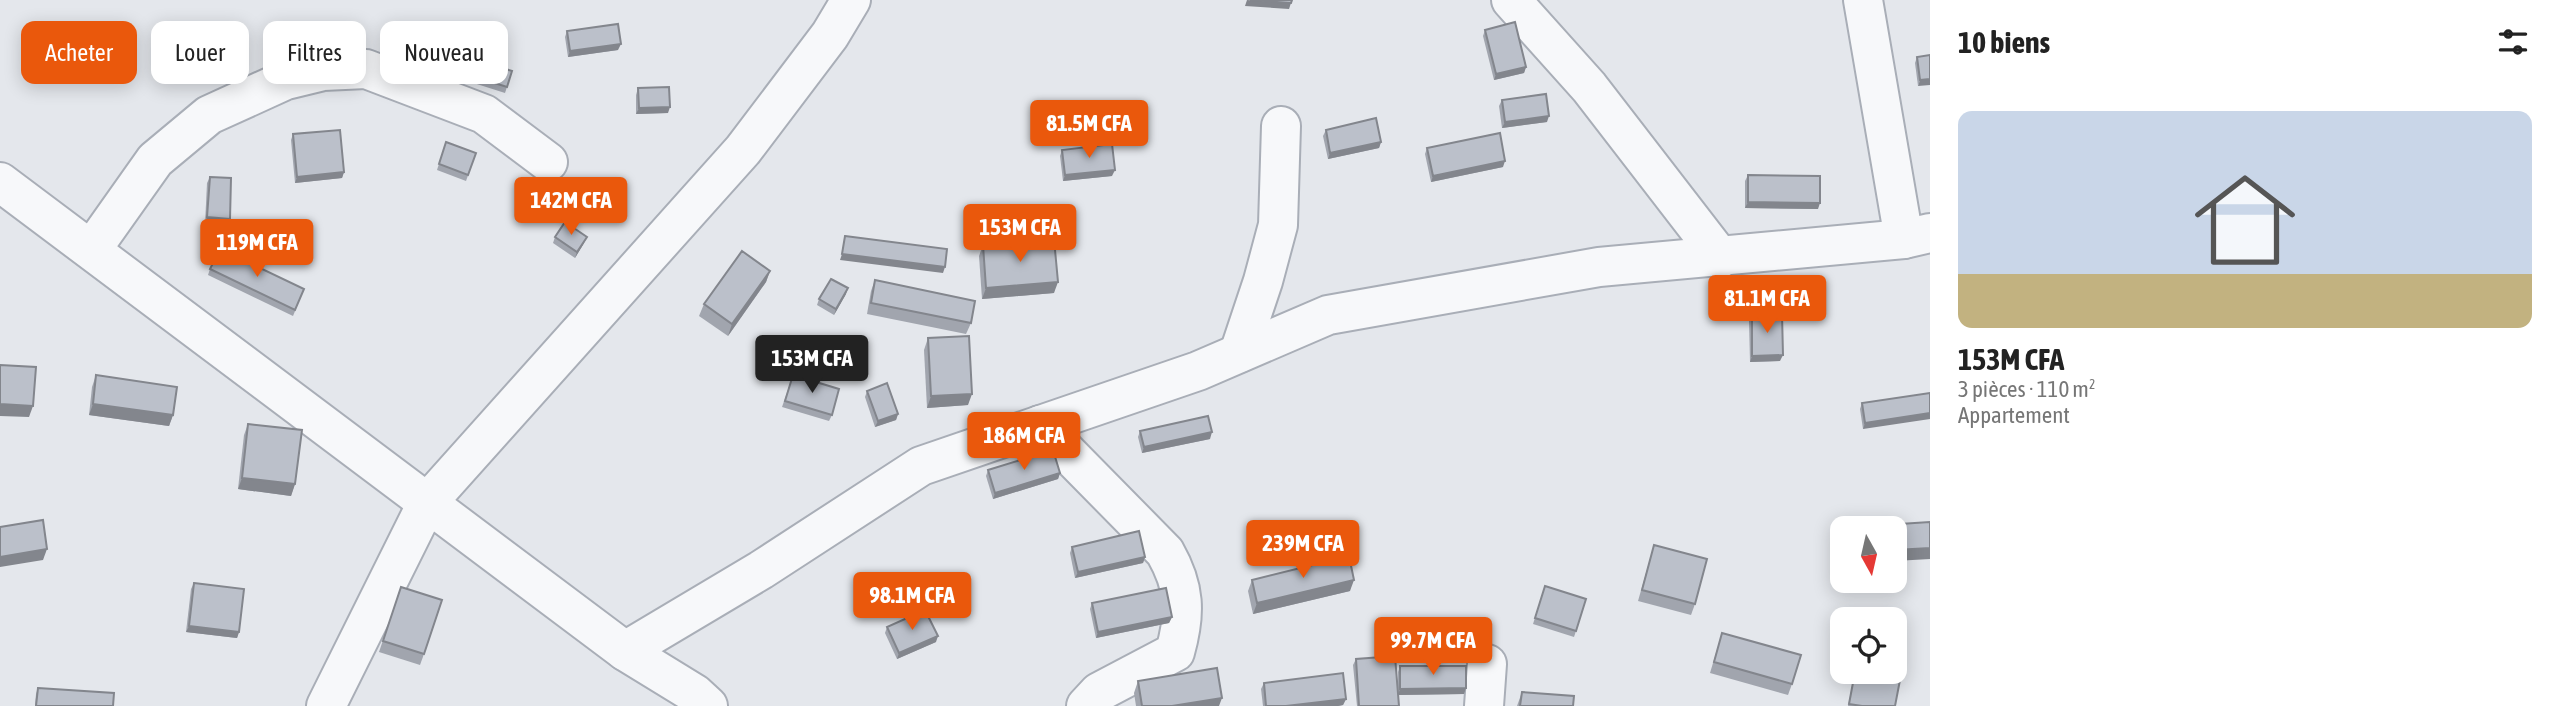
<!DOCTYPE html>
<html lang="fr">
<head>
<meta charset="utf-8">
<style>
  :root { --surface:#fff; --page:#f2f2f2; --text:#222; --muted:#767676; --accent:#ea580c }
  body { margin:0; font-family:"Asap Condensed",sans-serif; background:var(--page); color:var(--text); height:100vh; display:flex; flex-direction:column; font-size:26px; white-space:nowrap }
  * { box-sizing:border-box; margin:0 }
  p { font-size:23px; color:var(--muted) }
  .icon { flex:none; width:38px; height:38px; fill:none; stroke:currentColor; stroke-width:2; stroke-linecap:round; stroke-linejoin:round }
  .map { position:relative; flex:1; overflow:hidden }
  .drawer { display:flex; flex-direction:column; background:var(--surface); width:630px }
  .drawer>* { flex:none }
  .top-card { position:absolute; left:21px; top:21px; width:665px; height:63px; display:flex; gap:14px }
  .needle { width:46px; rotate:172deg }
  .controls { position:absolute; left:1830px; top:516px; display:grid; gap:14px }
  .controls a { display:grid; place-items:center; width:77px; height:77px; border-radius:14px; background:var(--surface); box-shadow:0 4px 18px #0003; font-size:35px }
  .price { position:absolute; translate:-50% -60px; padding:0 16px; border-radius:7px; background:var(--accent); color:#fff; font-size:23px; line-height:46px; filter:drop-shadow(0 2px 4px #0008) }
  .price::after { content:''; position:absolute; left:50%; top:42px; width:21px; height:16px; margin-left:-10px; background:inherit; clip-path:polygon(0 0,100% 0,50% 100%) }
  .price.current { background:#222; color:#fff }
  ul { padding:0; list-style:none }
  li { display:grid; align-content:center; gap:14px; height:371px; padding:0 28px }
  li span { display:grid; place-items:center; height:217px; border-radius:14px; color:#555 }
  li>.icon { margin-inline-start:auto }
  span .icon { width:126px; height:126px; fill:#fffc; stroke-width:1 }
  li b { font-size:30px }
  h2 { display:flex; justify-content:space-between; align-items:center; height:84px; padding:0 28px; font-size:30px }
  .pill { padding:0 24px; border-radius:14px; background:var(--surface); box-shadow:0 4px 18px #0003; font-size:24px; line-height:63px }
  .pill.current { background:var(--accent); color:#fff }
  main { display:flex; flex:1; min-height:0 }
  .map>svg:first-child { display:block }
</style>
</head>
<body>
<main>
<div class="map">
<svg width="1930" height="706" viewBox="0 0 1930 706">
  <rect width="100%" height="100%" fill="#e4e7ec"/>
  <g fill="none" stroke-linecap="round" stroke-linejoin="round">
    <g stroke="#a9aeb7" stroke-width="42">
      <g id="minor">
        <path d="M1511 0 1589 87 1721 258"/>
        <path d="M1863 0 1904 239"/>
        <path d="M0 182 625 651 695 694 708 706"/>
        <path d="M92 249 155 160 209 115 286 80 323 71 366 69 484 114 548 162"/>
        <path d="M1239 353 1263 281 1278 225 1281 126"/>
        <path d="M1040 425 1165 552C1185 587 1186 613 1175 652L1099 692 1086 706"/>
        <path d="M625 651 761 570 921 466 1198 371 1328 315 1599 267 1904 239 1930 233"/>
        <path d="M326 706 427 503 743 150 830 35 851 0"/>
        <path d="M1484 706 1487 664"/>
      </g>
    </g>
    <use href="#minor" stroke="#f7f8fa" stroke-width="38"/>
  </g>
  <g fill="#a1a5ae">
    <path d="M1485 30 1526 67 1524 73 1494 80 1483 36Z"/>
    <path d="M567 31 618 50 568 57 565 37Z"/>
    <path d="M418 41 507 87 505 93 411 63Z"/>
    <path d="M1930 55 1918 86 1915 63 1917 57Z"/>
    <path d="M638 88 668 113 636 114V95Z"/>
    <path d="M1502 100 1547 122 1502 128 1499 106Z"/>
    <path d="M1326 130 1381 142 1379 148 1328 159 1323 136Z"/>
    <path d="M293 134 344 172 342 178 295 183 291 140Z"/>
    <path d="M446 142 476 153 466 181 437 170Z"/>
    <path d="M1427 148 1503 167 1431 182 1425 154Z"/>
    <path d="M1062 150 1112 176 1063 181 1060 156Z"/>
    <path d="M1748 175 1818 209 1745 208V181Z"/>
    <path d="M210 177 230 219 227 225 205 224 207 183Z"/>
    <path d="M555 237 584 243 575 258 553 243Z"/>
    <path d="M983 245 1054 293 982 299 979 256Z"/>
    <path d="M210 269 304 289 293 316 208 275Z"/>
    <path d="M770 271 766 282 728 336 699 316 704 304Z"/>
    <path d="M875 280 971 323 966 334 867 314 871 291Z"/>
    <path d="M846 294 834 315 817 305 819 299Z"/>
    <path d="M1752 315 1780 361 1750 362 1749 321Z"/>
    <path d="M928 338 968 405 927 408 924 350Z"/>
    <path d="M96 375 173 415 169 426 89 415 92 387Z"/>
    <path d="M793 375 832 415 829 421 782 407Z"/>
    <path d="M867 391 898 414 896 420 875 427 865 397Z"/>
    <path d="M1930 393 1863 429 1860 409 1862 403Z"/>
    <path d="M248 424 295 484 291 496 238 489 244 435Z"/>
    <path d="M1140 431 1210 439 1142 453 1138 437Z"/>
    <path d="M988 470 1060 473 1058 479 993 499 986 476Z"/>
    <path d="M1654 545 1695 604 1691 615 1638 601Z"/>
    <path d="M1072 547 1145 557 1143 563 1075 578 1070 553Z"/>
    <path d="M1252 580 1350 591 1253 614 1248 591Z"/>
    <path d="M194 583 239 632 237 638 186 632 191 589Z"/>
    <path d="M1545 586 1576 631 1574 637 1533 624Z"/>
    <path d="M401 587 424 654 420 665 379 652Z"/>
    <path d="M1092 603 1172 617 1169 623 1096 638 1090 609Z"/>
    <path d="M887 627 936 642 897 659 885 633Z"/>
    <path d="M1722 633 1792 684 1788 695 1710 673Z"/>
    <path d="M1356 659 1398 694V672L1400 666 1464 694 1398 695 1399 706H1357L1353 665Z"/>
    <path d="M1855 672 1895 706H1848Z"/>
    <path d="M1138 681 1219 706H1136L1134 693Z"/>
    <path d="M1264 683 1346 699 1343 705 1338 706H1263L1261 689Z"/>
    <path d="M38 688 113 706H35L36 694Z"/>
    <path d="M1522 692 1573 706H1517Z"/>
  </g>
  <g fill="#83868d">
    <path d="M1247 0 1291 3 1289 9 1245 6Z"/>
    <path d="M621 44 618 50 568 57 570 51Z"/>
    <path d="M1526 67 1524 73 1494 80 1496 74Z"/>
    <path d="M1930 79V85L1918 86 1920 80Z"/>
    <path d="M670 107 668 113 636 114 639 108Z"/>
    <path d="M1549 116 1547 122 1502 128 1505 122Z"/>
    <path d="M1381 142 1379 148 1328 159 1330 153Z"/>
    <path d="M1505 161 1503 167 1431 182 1433 176Z"/>
    <path d="M1115 170 1112 176 1063 181 1065 175Z"/>
    <path d="M344 172 342 178 295 183 297 177Z"/>
    <path d="M1748 202 1820 203 1818 209 1745 208Z"/>
    <path d="M207 217 230 219 227 225 205 224Z"/>
    <path d="M587 237 584 243 575 258 577 252Z"/>
    <path d="M842 254 945 267 943 273 840 260Z"/>
    <path d="M770 271 766 282 728 336 732 324Z"/>
    <path d="M1058 282 1054 293 982 299 986 288Z"/>
    <path d="M848 288 846 294 834 315 836 309Z"/>
    <path d="M1783 355 1780 361 1750 362 1752 356Z"/>
    <path d="M972 394 968 405 927 408 931 396Z"/>
    <path d="M0 404 33 406 29 417 0 416Z"/>
    <path d="M93 404 173 415 169 426 89 415Z"/>
    <path d="M1930 413V419L1863 429 1865 423Z"/>
    <path d="M898 414 896 420 875 427 878 421Z"/>
    <path d="M1212 432 1210 439 1142 453 1144 447Z"/>
    <path d="M1060 473 1058 479 993 499 995 493Z"/>
    <path d="M242 478 295 484 291 496 238 489Z"/>
    <path d="M1930 548V559L1895 561V550Z"/>
    <path d="M47 549 43 560 0 567V557Z"/>
    <path d="M1145 557 1143 563 1075 578 1078 572Z"/>
    <path d="M1354 580 1350 591 1253 614 1257 603Z"/>
    <path d="M1172 617 1169 623 1096 638 1098 632Z"/>
    <path d="M189 626 239 632 237 638 186 632Z"/>
    <path d="M938 636 936 642 897 659 899 653Z"/>
    <path d="M1466 688 1464 694 1398 695 1400 689Z"/>
    <path d="M1222 698 1219 706H1172Z"/>
    <path d="M1346 699 1343 705 1338 706H1286Z"/>
  </g>
  <g fill="#bbc0ca" stroke="#83868d" stroke-width="2">
    <path d="M1250 0H1292L1291 3Z"/>
    <path d="M1515 22 1526 67 1496 74 1485 30Z"/>
    <path d="M618 24 621 44 570 51 567 31Z"/>
    <path d="M418 41 512 71 507 87 413 57Z"/>
    <path d="M1930 55V79L1920 80 1917 57Z"/>
    <path d="M669 87 670 107 639 108 638 88Z"/>
    <path d="M1546 94 1549 116 1505 122 1502 100Z"/>
    <path d="M1376 118 1381 142 1330 153 1326 130Z"/>
    <path d="M340 130 344 172 297 177 293 134Z"/>
    <path d="M1500 133 1505 161 1433 176 1427 148Z"/>
    <path d="M446 142 476 153 468 175 439 164Z"/>
    <path d="M1112 144 1115 170 1065 175 1062 150Z"/>
    <path d="M1748 175 1820 176V203L1748 202Z"/>
    <path d="M210 177 231 178 230 219 207 217Z"/>
    <path d="M565 222 587 237 577 252 555 237Z"/>
    <path d="M845 236 947 249 945 267 842 254Z"/>
    <path d="M1054 239 1058 282 986 288 983 245Z"/>
    <path d="M220 249 304 289 295 310 210 269Z"/>
    <path d="M742 251 770 271 732 324 704 304Z"/>
    <path d="M831 279 848 288 836 309 819 299Z"/>
    <path d="M875 280 975 301 971 323 871 303Z"/>
    <path d="M1782 314 1783 355 1752 356V315Z"/>
    <path d="M969 336 972 394 931 396 928 338Z"/>
    <path d="M0 365 36 367 33 406 0 404Z"/>
    <path d="M96 375 177 387 173 415 93 404Z"/>
    <path d="M793 375 839 389 832 415 785 401Z"/>
    <path d="M887 383 898 414 878 421 867 391Z"/>
    <path d="M1930 393V413L1865 423 1862 403Z"/>
    <path d="M1208 416 1212 432 1144 447 1140 431Z"/>
    <path d="M248 424 302 430 295 484 242 478Z"/>
    <path d="M1053 450 1060 473 995 493 988 470Z"/>
    <path d="M43 520 47 549 0 557V527Z"/>
    <path d="M1930 522V548L1895 550V528H1854V527Z"/>
    <path d="M1139 531 1145 557 1078 572 1072 547Z"/>
    <path d="M1654 545 1707 559 1695 604 1642 590Z"/>
    <path d="M1349 556 1354 580 1257 603 1252 580Z"/>
    <path d="M194 583 244 589 239 632 189 626Z"/>
    <path d="M1545 586 1586 599 1576 631 1535 618Z"/>
    <path d="M401 587 442 600 424 654 383 641Z"/>
    <path d="M1166 588 1172 617 1098 632 1092 603Z"/>
    <path d="M925 610 938 636 899 653 887 627Z"/>
    <path d="M1722 633 1801 655 1792 684 1714 662Z"/>
    <path d="M1395 656 1399 706H1359L1356 659Z"/>
    <path d="M1400 666H1466V688L1400 689Z"/>
    <path d="M1217 668 1222 698 1172 706H1142L1138 681Z"/>
    <path d="M1855 672 1900 680 1895 706H1862L1849 704Z"/>
    <path d="M1343 673 1346 699 1286 706H1266L1264 683Z"/>
    <path d="M38 688 114 693 113 706H36Z"/>
    <path d="M1522 692 1574 696 1573 706H1520Z"/>
  </g>
</svg>
<div class="controls">
<a><svg class="needle" viewBox="-14 -14 28 28"><path d="M0-13l5 13h-10z" fill="#e53935"/><path d="M0 13l5-13h-10z" fill="#767676"/></svg></a>
<a><svg class="icon" aria-label="locate" viewBox="0 0 24 24"><circle cx="12" cy="12" r="6"/><path d="M12 2v4M12 18v4M2 12h4M18 12h4"/></svg></a>
</div>
<b class="price" style="left:1089px;top:160px">81.5M CFA</b>
<b class="price" style="left:571px;top:237px">142M CFA</b>
<b class="price" style="left:1020px;top:264px">153M CFA</b>
<b class="price" style="left:257px;top:279px">119M CFA</b>
<b class="price" style="left:1767px;top:335px">81.1M CFA</b>
<b class="price current" style="left:812px;top:395px">153M CFA</b>
<b class="price" style="left:1024px;top:472px">186M CFA</b>
<b class="price" style="left:1303px;top:580px">239M CFA</b>
<b class="price" style="left:912px;top:632px">98.1M CFA</b>
<b class="price" style="left:1433px;top:677px">99.7M CFA</b>
<div class="top-card">
<a class="pill current">Acheter</a>
<a class="pill">Louer</a>
<a class="pill">Filtres</a>
<a class="pill">Nouveau</a>
</div>
</div>
<section class="drawer">
<h2>10 biens<svg class="icon" aria-label="filters" viewBox="0 0 24 24"><path d="M4 7h16M4 17h16"/><circle cx="9" cy="7" r="2"/><circle cx="15" cy="17" r="2"/></svg></h2>
<ul>
<li><span style="background:linear-gradient(#c9d6e8 75%,#c2b280 0)"><svg class="icon" aria-label="home" viewBox="0 0 24 24"><path d="M3 11l9-7 9 7M6 9v11h12V9"/></svg></span><div><b>153M CFA</b><p>3 pièces · 110 m²</p><p>Appartement</p></div></li>
</ul>
</section>
</main>
</body>
</html>
